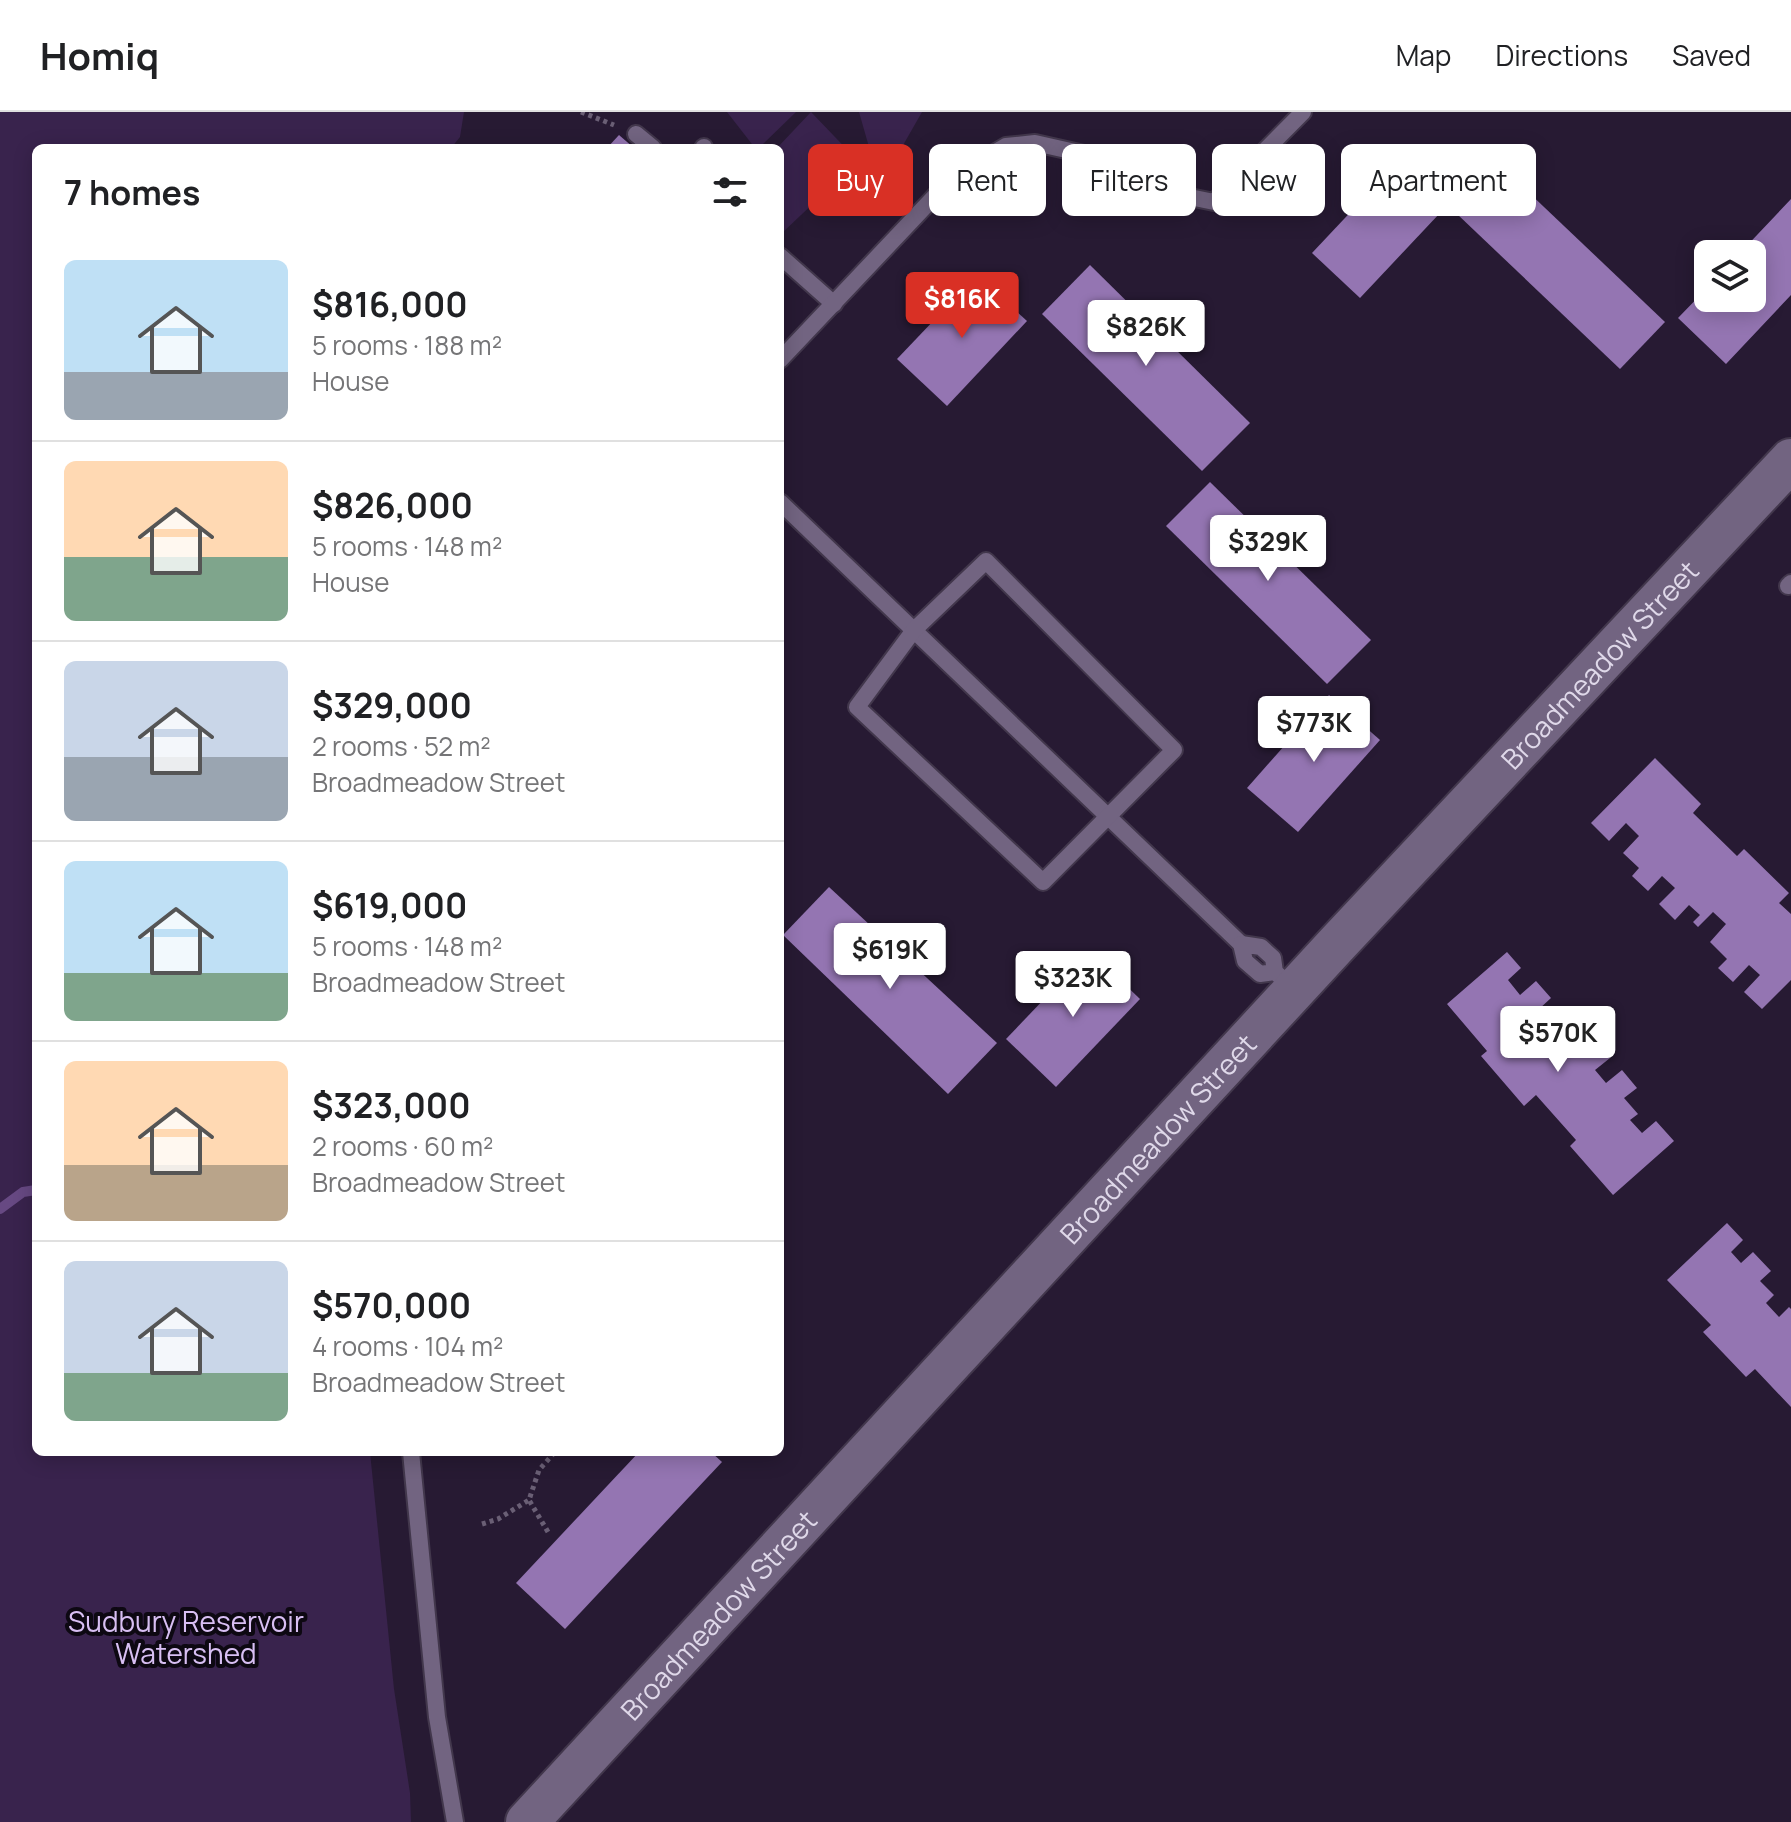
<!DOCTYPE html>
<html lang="en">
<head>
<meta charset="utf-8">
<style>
  :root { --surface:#fff; --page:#f2f2f2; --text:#202124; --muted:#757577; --line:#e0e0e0; --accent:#d93025 }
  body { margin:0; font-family:Manrope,sans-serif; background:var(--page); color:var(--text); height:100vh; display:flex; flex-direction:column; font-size:30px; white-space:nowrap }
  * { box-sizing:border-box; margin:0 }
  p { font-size:26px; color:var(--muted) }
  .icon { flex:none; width:44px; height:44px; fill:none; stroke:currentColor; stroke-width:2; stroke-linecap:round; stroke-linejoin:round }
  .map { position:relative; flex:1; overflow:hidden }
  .details { position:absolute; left:32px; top:32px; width:752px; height:1312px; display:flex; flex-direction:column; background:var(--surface); border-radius:12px; box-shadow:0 4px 20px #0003 }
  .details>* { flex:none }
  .guide { position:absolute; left:808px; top:32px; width:760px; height:72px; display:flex; gap:16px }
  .controls { position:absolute; left:1694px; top:128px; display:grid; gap:16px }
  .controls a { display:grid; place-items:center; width:72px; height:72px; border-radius:12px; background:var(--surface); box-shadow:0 4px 20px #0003; font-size:40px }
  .price { position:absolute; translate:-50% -68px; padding:0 18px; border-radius:8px; background:#fff; color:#222; font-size:26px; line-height:52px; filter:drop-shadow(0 2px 4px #0008) }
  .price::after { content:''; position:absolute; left:50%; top:48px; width:24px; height:18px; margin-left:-12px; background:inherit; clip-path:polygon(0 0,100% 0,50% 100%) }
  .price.selected { background:var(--accent); color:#fff }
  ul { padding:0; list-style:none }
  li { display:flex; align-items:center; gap:24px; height:200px; padding:0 32px }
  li+li { border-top:2px solid var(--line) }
  li span { display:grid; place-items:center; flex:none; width:224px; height:160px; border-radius:12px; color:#555 }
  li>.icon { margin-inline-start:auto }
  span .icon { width:96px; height:96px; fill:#fffc; stroke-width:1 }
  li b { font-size:34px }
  h2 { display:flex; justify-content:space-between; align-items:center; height:96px; padding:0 32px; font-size:34px }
  .pill { padding:0 28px; border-radius:12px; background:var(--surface); box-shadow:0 4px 20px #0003; font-size:28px; line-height:72px }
  .pill.selected { background:var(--accent); color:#fff }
  header { display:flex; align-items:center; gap:48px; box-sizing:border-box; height:112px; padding:0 40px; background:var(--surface); border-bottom:2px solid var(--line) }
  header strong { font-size:38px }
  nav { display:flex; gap:44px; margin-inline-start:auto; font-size:28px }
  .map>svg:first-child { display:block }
</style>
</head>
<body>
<header>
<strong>Homiq</strong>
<nav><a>Map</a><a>Directions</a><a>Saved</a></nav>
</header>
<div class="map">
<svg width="1791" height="1710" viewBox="0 0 1791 1710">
  <rect width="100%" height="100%" fill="#271a33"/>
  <g fill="#39234d">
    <path d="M0 0H464L460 25 451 36H36V1340H370L394 1577 410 1681 411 1710H0Z"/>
    <path d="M727 0H796L759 36H755Z"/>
    <path d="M811 0 858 49 782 121 780 120V36H777Z"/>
    <path d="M859 0H922L886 63 875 56Z"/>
  </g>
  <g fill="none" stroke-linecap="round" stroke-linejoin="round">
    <path stroke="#674983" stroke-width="10" d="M0 1097 23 1080 36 1078"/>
  </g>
  <g fill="#9475b2">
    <path d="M619 23 634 36H607Z"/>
    <path d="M1501 54 1665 210 1620 257 1456 101Z"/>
    <path d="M1392 56 1440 101 1360 186 1312 141Z"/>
    <path d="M1791 87V183L1726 252 1678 206 1708 175V186H1752V142H1739Z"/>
    <path d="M1090 153 1250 311 1202 359 1042 202Z"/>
    <path d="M977 163 1027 209 947 294 897 247Z"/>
    <path d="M1210 370 1371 528 1327 572 1166 414Z"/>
    <path d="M1329 583 1380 628 1298 720 1247 676Z"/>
    <path d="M1655 646 1701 692 1693 701 1737 744 1744 737 1789 781 1779 791 1791 802V868L1762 897 1744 880 1760 863 1749 853 1733 870 1718 856 1727 847 1710 830 1726 812 1713 800 1698 815 1693 810 1700 803 1689 793 1675 808 1659 792 1675 776 1662 764 1648 779 1632 764 1639 756 1623 741 1639 724 1626 711 1609 729 1591 711Z"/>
    <path d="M829 775 997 931 948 982 783 823Z"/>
    <path d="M1090 839 1140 887 1056 975 1006 927Z"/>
    <path d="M1507 840 1521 856 1508 868 1520 883 1536 869 1551 886 1538 898 1550 912 1560 903 1587 935 1594 928 1610 946 1595 958 1606 971 1622 958 1637 976 1624 986 1638 1002 1630 1008 1642 1021 1656 1009 1674 1029 1613 1083 1570 1034 1576 1028 1536 983 1524 994 1481 944 1487 939 1447 892Z"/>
    <path d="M1727 1111 1743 1128 1731 1140 1741 1151 1753 1140 1771 1159 1760 1169 1774 1183 1766 1191 1779 1205 1789 1195 1791 1197V1295L1755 1257 1746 1265 1703 1220 1711 1213 1667 1168Z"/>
    <path d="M639 1340H711L722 1350 565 1517 516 1471Z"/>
  </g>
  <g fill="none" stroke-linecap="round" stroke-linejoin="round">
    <g stroke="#42374c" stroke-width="20">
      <g id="service">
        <path d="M636 22 653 36"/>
        <path d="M703 36 704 35"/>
        <path d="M780 144 834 192"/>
        <path d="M780 248 952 66 1006 34 1035 31 1084 42 1151 77 1214 90 1303 0"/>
        <path d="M780 390 1241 832"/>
        <path d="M986 449 1174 638 1043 770 857 595 914 518Z"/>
        <path d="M1788 474 1791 471"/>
        <path d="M1275 860 1260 862 1245 849 1241 832 1261 835 1273 846 1275 860 1294 877"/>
        <path d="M411 1340 437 1605 455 1710"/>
      </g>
    </g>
    <g stroke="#42374c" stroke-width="46">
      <g id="tertiary">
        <path id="s1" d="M527 1710 1337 832 1791 348"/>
      </g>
    </g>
    <g stroke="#6a5f75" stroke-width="5" stroke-dasharray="4 4" stroke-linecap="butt">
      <path d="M581 0 614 13"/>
      <path d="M624 1340 626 1341"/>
      <path d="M482 1412 498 1407 529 1388"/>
      <path d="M548 1420 529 1388 539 1358 555 1340"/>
    </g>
    <use href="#service" stroke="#726481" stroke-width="16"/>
    <use href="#tertiary" stroke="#726481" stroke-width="42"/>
  </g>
  <g text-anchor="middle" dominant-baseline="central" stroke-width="8" stroke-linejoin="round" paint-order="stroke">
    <g font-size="28" fill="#dfd8e9" stroke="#0d0812">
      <text stroke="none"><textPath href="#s1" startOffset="1578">Broadmeadow Street</textPath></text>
      <text stroke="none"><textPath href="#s1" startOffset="930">Broadmeadow Street</textPath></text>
      <text stroke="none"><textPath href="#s1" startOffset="282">Broadmeadow Street</textPath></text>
    </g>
    <g font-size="28" fill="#d8bff3" stroke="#0d0812">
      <text x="186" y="1509">Sudbury Reservoir<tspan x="186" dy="32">Watershed</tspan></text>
    </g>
  </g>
</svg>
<div class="controls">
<a><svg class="icon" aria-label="layers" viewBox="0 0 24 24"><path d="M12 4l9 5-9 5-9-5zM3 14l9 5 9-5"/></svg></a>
</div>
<b class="price selected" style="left:962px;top:228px">$816K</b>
<b class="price" style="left:1146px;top:256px">$826K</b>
<b class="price" style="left:1268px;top:471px">$329K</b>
<b class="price" style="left:1314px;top:652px">$773K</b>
<b class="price" style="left:890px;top:879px">$619K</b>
<b class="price" style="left:1073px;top:907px">$323K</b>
<b class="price" style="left:1558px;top:962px">$570K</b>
<div class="guide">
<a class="pill selected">Buy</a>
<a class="pill">Rent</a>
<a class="pill">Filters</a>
<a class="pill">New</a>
<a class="pill">Apartment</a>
</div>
<section class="details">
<h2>7 homes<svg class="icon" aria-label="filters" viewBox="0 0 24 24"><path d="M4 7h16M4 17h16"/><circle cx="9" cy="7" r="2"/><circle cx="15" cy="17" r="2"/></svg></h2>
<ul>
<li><span style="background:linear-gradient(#bfe0f5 70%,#9aa5b1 0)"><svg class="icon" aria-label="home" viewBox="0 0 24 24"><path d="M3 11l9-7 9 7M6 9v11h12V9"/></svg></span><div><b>$816,000</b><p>5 rooms · 188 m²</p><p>House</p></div></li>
<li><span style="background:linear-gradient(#ffd9b3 60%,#7fa58c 0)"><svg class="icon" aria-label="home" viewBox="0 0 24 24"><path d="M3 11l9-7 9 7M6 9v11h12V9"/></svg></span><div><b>$826,000</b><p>5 rooms · 148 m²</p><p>House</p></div></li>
<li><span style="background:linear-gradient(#c9d6e8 60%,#9aa5b1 0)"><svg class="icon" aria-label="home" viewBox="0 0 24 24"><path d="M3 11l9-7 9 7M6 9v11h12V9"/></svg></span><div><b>$329,000</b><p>2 rooms · 52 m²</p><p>Broadmeadow Street</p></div></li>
<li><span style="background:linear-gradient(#bfe0f5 70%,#7fa58c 0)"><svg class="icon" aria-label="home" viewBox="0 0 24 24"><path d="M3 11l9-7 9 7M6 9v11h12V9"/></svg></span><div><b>$619,000</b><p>5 rooms · 148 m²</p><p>Broadmeadow Street</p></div></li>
<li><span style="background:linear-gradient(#ffd9b3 65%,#b9a48a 0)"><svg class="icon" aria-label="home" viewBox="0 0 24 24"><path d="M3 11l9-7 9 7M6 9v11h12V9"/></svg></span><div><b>$323,000</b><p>2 rooms · 60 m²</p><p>Broadmeadow Street</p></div></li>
<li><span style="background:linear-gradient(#c9d6e8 70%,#7fa58c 0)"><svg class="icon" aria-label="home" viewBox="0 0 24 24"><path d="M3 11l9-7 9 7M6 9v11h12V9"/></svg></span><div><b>$570,000</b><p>4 rooms · 104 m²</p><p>Broadmeadow Street</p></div></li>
</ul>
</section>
</div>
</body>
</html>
